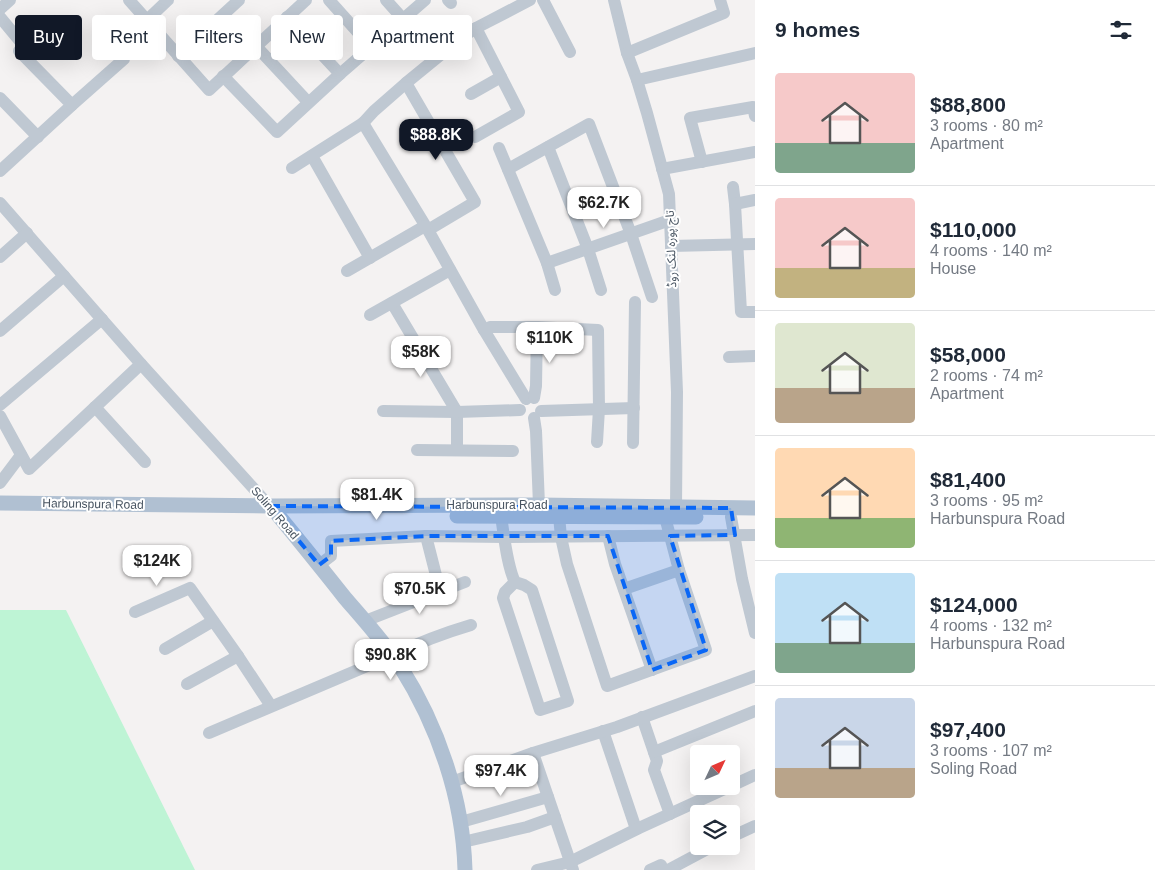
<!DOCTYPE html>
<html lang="en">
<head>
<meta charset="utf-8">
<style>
  :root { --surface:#fff; --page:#f2f2f3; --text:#1f2937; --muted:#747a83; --line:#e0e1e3; --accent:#111827 }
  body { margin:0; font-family:Helvetica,"Noto Sans Arabic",sans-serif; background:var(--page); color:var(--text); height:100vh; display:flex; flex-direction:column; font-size:19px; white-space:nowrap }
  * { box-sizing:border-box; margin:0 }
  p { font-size:16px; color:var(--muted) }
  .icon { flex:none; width:28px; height:28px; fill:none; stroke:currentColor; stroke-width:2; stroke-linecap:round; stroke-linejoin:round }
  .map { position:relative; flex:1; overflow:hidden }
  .drawer { display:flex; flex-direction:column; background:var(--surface); width:400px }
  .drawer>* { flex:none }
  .banner { position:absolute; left:15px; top:15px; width:475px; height:45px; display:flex; gap:10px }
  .needle { width:32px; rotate:46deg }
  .tools { position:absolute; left:690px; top:745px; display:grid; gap:10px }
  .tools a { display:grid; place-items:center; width:50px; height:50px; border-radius:5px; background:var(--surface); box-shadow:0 5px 20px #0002; font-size:25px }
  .price { position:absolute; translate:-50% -42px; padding:0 11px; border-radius:10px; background:#fff; color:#222; font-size:16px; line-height:32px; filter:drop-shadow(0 1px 2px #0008) }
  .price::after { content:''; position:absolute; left:50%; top:30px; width:15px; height:11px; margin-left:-8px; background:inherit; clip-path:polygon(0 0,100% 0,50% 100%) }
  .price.on { background:var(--accent); color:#fff }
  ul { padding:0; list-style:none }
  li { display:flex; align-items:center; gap:15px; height:125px; padding:0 20px }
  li+li { border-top:1px solid var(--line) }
  li span { display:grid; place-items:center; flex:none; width:140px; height:100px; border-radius:5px; color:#555 }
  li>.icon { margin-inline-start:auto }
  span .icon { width:60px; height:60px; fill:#fffc; stroke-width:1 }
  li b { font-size:21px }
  h2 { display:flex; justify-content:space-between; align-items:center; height:60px; padding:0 20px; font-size:21px }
  .pill { padding:0 18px; border-radius:5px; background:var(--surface); box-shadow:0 5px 20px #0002; font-size:18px; line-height:45px }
  .pill.on { background:var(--accent); color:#fff }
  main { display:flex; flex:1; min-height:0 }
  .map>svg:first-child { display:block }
</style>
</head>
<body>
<main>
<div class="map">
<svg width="755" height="870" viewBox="0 0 755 870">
  <rect width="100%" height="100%" fill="#f4f2f2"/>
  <path fill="#bef4d5" d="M0 610H66L195 870H0Z"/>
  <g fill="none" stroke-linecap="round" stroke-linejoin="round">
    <g stroke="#bfc8d2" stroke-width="12">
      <path d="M129 0 209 90 306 0"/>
      <path d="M329 0 371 47"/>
      <path d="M386 0 403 19"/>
      <path d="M448 0 451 3"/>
      <path d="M543 0 570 52"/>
      <path d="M614 0 627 53 637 80 647 113 669 194 677 392 676 507"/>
      <path d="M0 9 10 0"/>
      <path d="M0 17 24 46 19 51 72 105 0 171"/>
      <path d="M287 17 340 74"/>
      <path d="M147 20 168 0"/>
      <path d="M256 46 308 102"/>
      <path d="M627 53 724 13 720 0"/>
      <path d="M178 56 239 0"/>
      <path d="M223 76 277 132 340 74 425 0"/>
      <path d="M637 80 755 53"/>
      <path d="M406 83 475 202 428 230"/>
      <path d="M471 94 501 77"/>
      <path d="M0 98 38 137"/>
      <path d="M72 105 124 59"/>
      <path d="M363 123 428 230 484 330 526 399"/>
      <path d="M475 137 519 112 476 28"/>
      <path d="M548 147 588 249 601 290"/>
      <path d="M499 148 547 263 555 290"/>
      <path d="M312 156 370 258"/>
      <path d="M702 162 690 118 753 107 755 116"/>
      <path d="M292 168 363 123 374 111 406 83 461 38 476 28 530 0"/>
      <path d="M508 169 589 124 631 234 652 297"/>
      <path d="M662 169 755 152"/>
      <path d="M733 187 735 204 741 312H755"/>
      <path d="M0 203 141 364 274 511"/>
      <path d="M735 204 755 200"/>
      <path d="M671 246 755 244"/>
      <path d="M0 257 27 233"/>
      <path d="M547 263 670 220"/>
      <path d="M347 271 425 226"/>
      <path d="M392 303 457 412V450"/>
      <path d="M370 315 450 270"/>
      <path d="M484 330 490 327H537L598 330 599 409 597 442"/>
      <path d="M0 331 64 276"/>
      <path d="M729 357 755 356"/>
      <path d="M534 398 536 386 537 327"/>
      <path d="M0 405 102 319"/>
      <path d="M95 407 145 462"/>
      <path d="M383 411 457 412 520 410"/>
      <path d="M541 411 634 408"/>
      <path d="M0 416 29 469 141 364"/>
      <path d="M534 418 536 431 539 505"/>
      <path d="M633 443 635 302"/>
      <path d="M417 450 513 451"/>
      <path d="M0 483 21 455"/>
      <path d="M501 516C504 535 507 566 515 582L524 585 532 590 568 701 540 710 503 598 505 592 515 582"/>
      <path d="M559 516 561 537 567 564 607 686 706 650 679 570 665 517"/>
      <path d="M731 517 742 579 755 633"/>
      <path d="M426 536 440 591"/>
      <path d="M608 536 615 564 652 670"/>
      <path d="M319 565 331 556V541L426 536 504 537 755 535"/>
      <path d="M624 589 679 570"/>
      <path d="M135 612 190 588 238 656 271 706"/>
      <path d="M365 621 465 582"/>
      <path d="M165 649 213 621"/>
      <path d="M187 684 238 656"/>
      <path d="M642 717 657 761 654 770 670 814"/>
      <path d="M603 731 636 829"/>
      <path d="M209 733 393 655C418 643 444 633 471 625"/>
      <path d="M654 752 755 711"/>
      <path d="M533 753 617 727 755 676"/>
      <path d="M452 782 533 753 573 870"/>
      <path d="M731 786 755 775"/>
      <path d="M461 822 548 797"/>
      <path d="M731 837 755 826"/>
      <path d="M463 842 527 827 555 817"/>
      <path d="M537 870 570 862 639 828 731 786"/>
      <path d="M650 870 661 865 663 870"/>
      <path d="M668 870 713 846"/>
    </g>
    <g stroke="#b0c0d2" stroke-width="15">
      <path d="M0 503 270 506 539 505 755 508"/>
      <path d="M278 515C301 543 323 570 345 598 364 620 384 642 400 666 438 726 463 798 465 870"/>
      <path d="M457 516 696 517"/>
    </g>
  </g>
  <path fill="#0a67f6" fill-opacity="0.2" stroke="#0a67f6" stroke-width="4" stroke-dasharray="10 6" stroke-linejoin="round" d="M270 506 731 508 735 535 670 536 706 650 652 670 608 536H426L331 541V556L319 565Z"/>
  <g text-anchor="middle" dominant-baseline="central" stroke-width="4" stroke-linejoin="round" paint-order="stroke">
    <g font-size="12" fill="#485461" stroke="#fff">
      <text transform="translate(671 249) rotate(-92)">تاج پورہ لنک روڈ</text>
      <text transform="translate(93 504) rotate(1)">Harbunspura Road</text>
      <text x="497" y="505">Harbunspura Road</text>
      <text transform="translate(275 513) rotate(49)">Soling Road</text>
    </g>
  </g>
</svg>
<div class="tools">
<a><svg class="needle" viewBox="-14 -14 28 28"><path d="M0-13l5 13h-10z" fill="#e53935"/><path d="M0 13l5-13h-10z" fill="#747a83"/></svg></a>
<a><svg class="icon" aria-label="layers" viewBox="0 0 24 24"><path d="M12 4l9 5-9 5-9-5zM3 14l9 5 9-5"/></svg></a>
</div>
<b class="price on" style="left:436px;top:161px">$88.8K</b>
<b class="price" style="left:604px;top:229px">$62.7K</b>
<b class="price" style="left:550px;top:364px">$110K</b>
<b class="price" style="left:421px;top:378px">$58K</b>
<b class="price" style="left:377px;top:521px">$81.4K</b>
<b class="price" style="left:157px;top:587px">$124K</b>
<b class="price" style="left:420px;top:615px">$70.5K</b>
<b class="price" style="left:391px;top:681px">$90.8K</b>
<b class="price" style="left:501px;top:797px">$97.4K</b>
<div class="banner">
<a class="pill on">Buy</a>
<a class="pill">Rent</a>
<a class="pill">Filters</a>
<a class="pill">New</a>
<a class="pill">Apartment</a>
</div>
</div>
<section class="drawer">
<h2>9 homes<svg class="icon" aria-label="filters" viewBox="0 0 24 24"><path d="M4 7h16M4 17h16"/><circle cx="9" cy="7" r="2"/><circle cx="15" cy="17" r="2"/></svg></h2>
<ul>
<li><span style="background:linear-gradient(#f6c9c9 70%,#7fa58c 0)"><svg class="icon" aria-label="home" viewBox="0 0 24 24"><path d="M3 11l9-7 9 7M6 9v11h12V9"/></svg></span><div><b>$88,800</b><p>3 rooms · 80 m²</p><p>Apartment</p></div></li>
<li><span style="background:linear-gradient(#f6c9c9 70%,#c2b280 0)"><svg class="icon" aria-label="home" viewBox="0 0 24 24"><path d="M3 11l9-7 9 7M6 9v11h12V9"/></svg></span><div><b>$110,000</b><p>4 rooms · 140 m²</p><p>House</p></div></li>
<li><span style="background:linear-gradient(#dfe7d0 65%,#b9a48a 0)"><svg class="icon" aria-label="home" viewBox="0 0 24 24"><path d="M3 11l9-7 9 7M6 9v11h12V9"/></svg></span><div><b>$58,000</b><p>2 rooms · 74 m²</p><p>Apartment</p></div></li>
<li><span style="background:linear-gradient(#ffd9b3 70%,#8fb573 0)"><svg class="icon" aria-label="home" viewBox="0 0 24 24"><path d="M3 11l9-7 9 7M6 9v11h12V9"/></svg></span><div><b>$81,400</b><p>3 rooms · 95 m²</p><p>Harbunspura Road</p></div></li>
<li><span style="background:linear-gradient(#bfe0f5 70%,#7fa58c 0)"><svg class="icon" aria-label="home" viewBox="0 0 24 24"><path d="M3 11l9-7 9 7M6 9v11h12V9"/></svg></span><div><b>$124,000</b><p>4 rooms · 132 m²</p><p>Harbunspura Road</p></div></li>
<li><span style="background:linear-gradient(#c9d6e8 70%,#b9a48a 0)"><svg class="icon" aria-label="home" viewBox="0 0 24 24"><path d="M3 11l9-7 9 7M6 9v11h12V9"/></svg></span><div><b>$97,400</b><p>3 rooms · 107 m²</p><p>Soling Road</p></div></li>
</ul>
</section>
</main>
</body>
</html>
